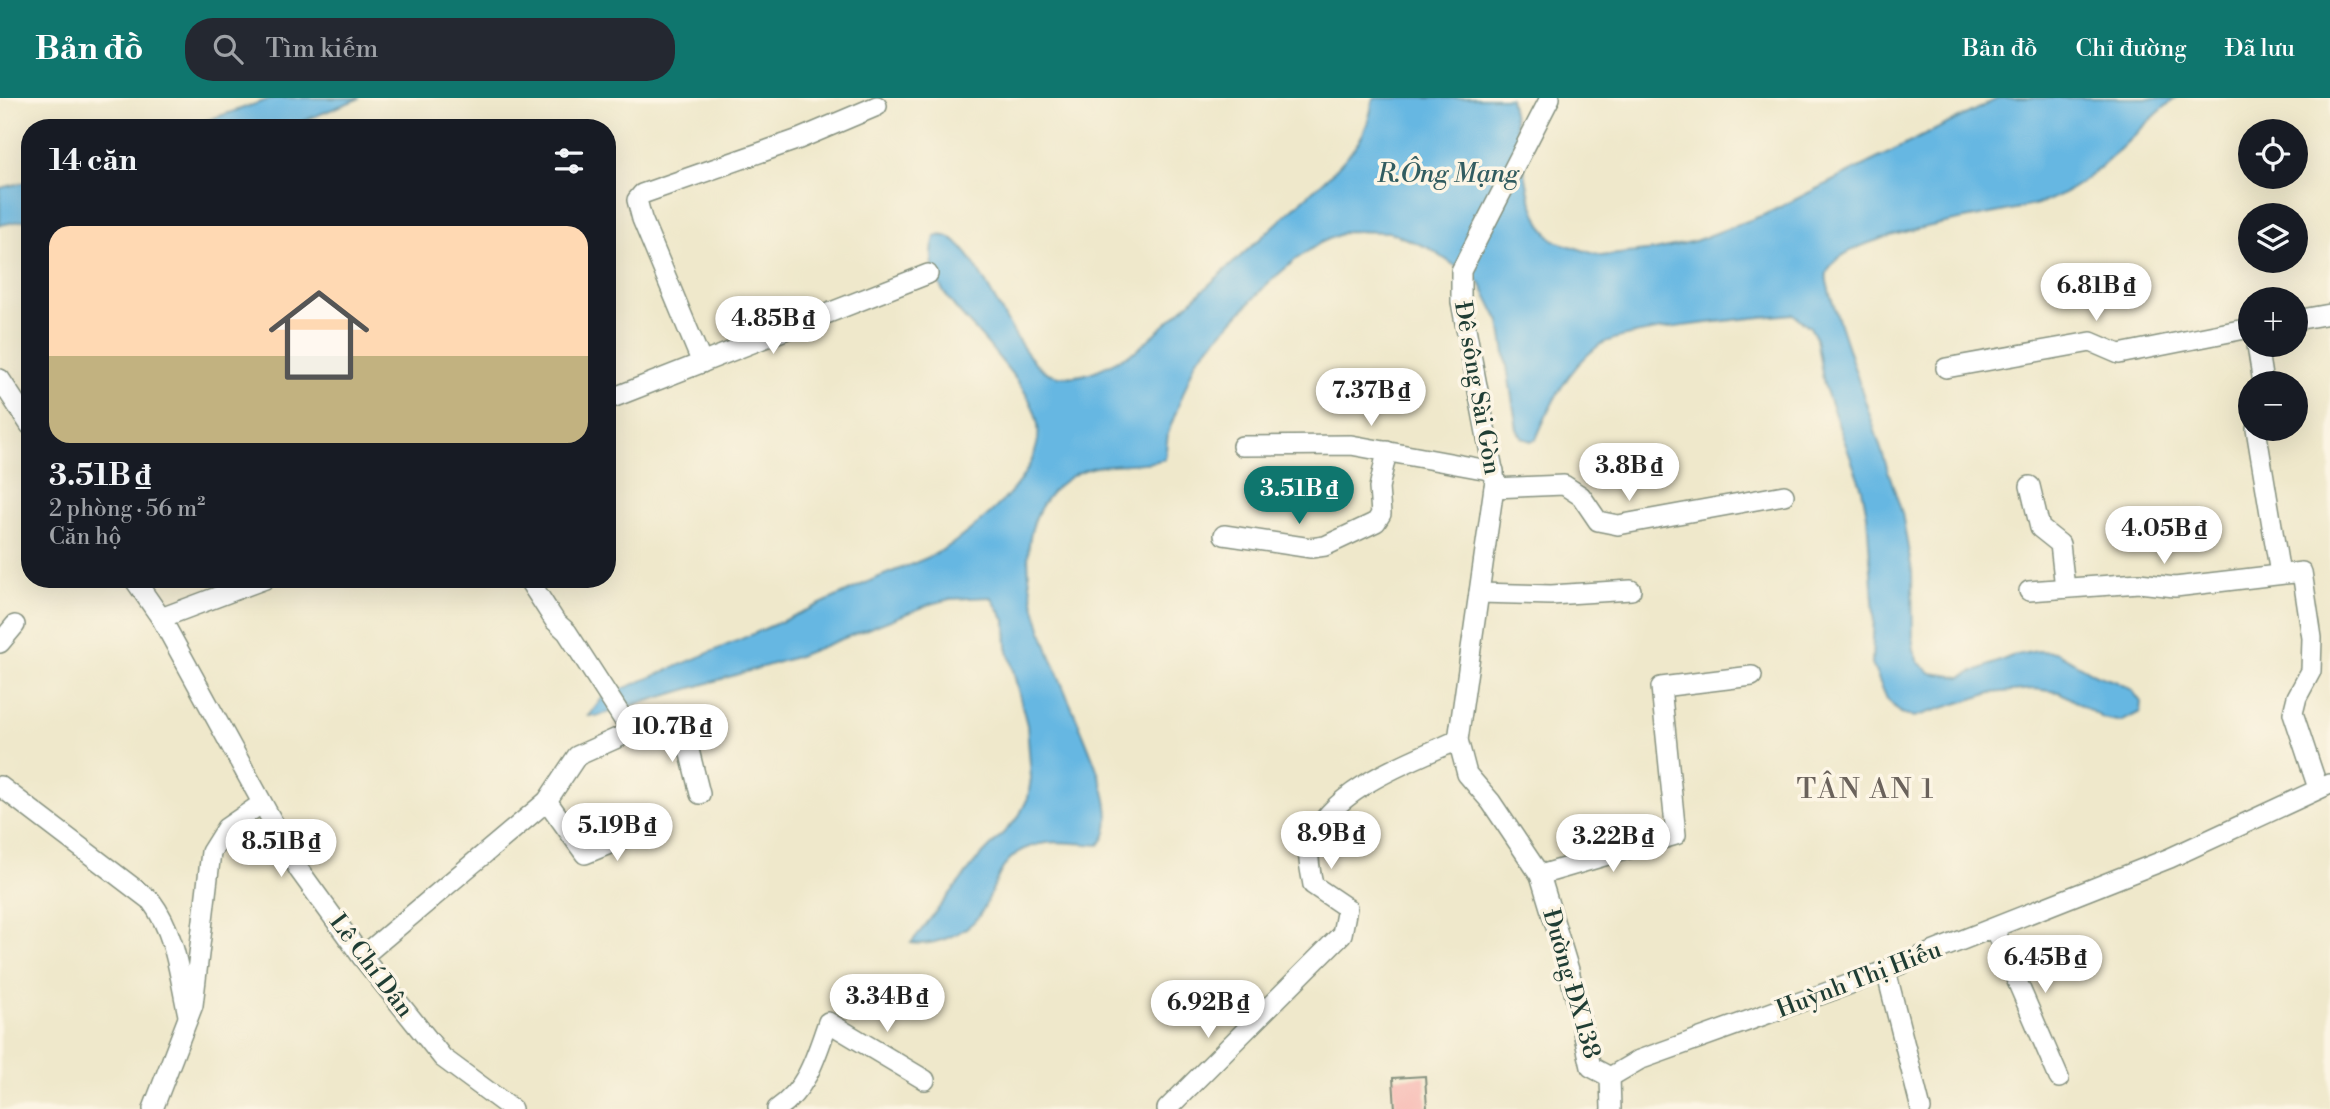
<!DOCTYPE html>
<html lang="vi">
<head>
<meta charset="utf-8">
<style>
  :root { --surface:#171b24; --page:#242831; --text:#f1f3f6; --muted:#9ea1a6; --accent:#0f766e }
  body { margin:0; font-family:"Libre Bodoni",serif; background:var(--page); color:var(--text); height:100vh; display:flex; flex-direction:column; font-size:26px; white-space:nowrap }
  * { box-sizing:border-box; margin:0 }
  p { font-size:23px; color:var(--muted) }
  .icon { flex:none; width:38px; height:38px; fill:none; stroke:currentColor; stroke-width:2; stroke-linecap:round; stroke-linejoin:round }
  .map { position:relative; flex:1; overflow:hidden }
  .drawer { position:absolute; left:21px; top:21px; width:595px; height:469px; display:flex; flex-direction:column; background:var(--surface); border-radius:28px; box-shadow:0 7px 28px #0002 }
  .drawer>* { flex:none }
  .tools { position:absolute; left:2238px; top:21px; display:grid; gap:14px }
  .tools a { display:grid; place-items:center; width:70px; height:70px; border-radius:50%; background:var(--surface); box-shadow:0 7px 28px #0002; font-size:35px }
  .price { position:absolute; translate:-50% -60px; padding:0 16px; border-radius:24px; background:#fff; color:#222; font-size:23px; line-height:46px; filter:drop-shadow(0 2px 4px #0008) }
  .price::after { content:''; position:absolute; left:50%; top:42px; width:21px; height:16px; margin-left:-10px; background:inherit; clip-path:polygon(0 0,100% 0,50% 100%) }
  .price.on { background:var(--accent); color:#fff }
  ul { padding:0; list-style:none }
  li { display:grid; align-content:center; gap:14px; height:371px; padding:0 28px }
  li span { display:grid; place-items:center; height:217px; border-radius:21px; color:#555 }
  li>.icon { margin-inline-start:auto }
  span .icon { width:126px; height:126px; fill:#fffc; stroke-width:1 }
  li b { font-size:30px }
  h2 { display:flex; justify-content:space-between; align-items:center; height:84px; padding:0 28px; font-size:30px }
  header { display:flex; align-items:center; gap:42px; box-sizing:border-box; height:98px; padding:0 35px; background:var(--accent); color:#fff }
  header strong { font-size:33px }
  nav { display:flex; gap:38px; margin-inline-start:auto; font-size:24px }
  .search { width:490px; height:63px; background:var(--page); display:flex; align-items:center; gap:18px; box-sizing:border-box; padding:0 24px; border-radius:28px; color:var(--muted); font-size:26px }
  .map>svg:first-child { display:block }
</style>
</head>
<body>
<header>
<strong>Bản đồ</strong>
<div class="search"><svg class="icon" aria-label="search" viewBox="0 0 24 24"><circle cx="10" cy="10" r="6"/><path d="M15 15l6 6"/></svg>Tìm kiếm</div>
<nav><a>Bản đồ</a><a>Chỉ đường</a><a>Đã lưu</a></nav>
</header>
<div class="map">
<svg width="2330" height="1011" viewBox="0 0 2330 1011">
  <rect width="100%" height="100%" fill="#fcf5e5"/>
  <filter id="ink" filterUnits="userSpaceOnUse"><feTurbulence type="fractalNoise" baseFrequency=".0143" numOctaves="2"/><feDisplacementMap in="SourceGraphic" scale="14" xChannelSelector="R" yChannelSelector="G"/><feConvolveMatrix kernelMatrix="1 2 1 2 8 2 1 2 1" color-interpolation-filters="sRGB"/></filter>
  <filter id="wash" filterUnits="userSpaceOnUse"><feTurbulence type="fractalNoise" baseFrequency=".00686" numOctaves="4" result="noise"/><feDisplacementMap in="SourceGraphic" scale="28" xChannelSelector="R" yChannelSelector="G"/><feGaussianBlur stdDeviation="1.57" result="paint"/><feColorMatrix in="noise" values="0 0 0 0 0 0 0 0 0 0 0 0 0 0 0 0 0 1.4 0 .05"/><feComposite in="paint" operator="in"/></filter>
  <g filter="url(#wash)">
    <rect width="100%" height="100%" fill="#efe8cb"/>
    <g fill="#66b7e2" stroke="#427a8b" stroke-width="2">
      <path d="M273 0H360L286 30H184Z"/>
      <path d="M1373 0H1510L1530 100 1541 127 1554 143 1601 158 1655 152 1695 143 1766 116 1999 0H2176C2132 33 2099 83 2047 103 2007 118 1839 133 1827 175 1825 181 1829 190 1830 196L1902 415 1912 473 1913 552 1918 564 1931 575 1961 579 2012 558 2037 553 2056 554 2096 577 2117 584 2132 592 2141 604 2140 614 2121 624 2103 620 2059 594 2034 591 1991 595 1914 619 1901 615 1887 601 1872 566 1874 516 1867 417 1862 391 1824 287 1816 240 1810 229 1793 216C1760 219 1619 232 1598 248 1567 272 1551 305 1536 341L1531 343 1522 340 1517 331 1500 224 1480 185 1429 150 1389 134 1347 133 1320 145 1295 162 1266 187 1196 262 1168 335 1165 361C1129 372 1096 358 1063 384 950 473 1152 691 1099 747 1072 745 1049 740 1024 751 996 764 994 798 979 818 965 836 933 849 911 845L977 762 1018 720 1028 700 1031 680 1027 627 1007 549 1006 524 991 499 950 501 931 506 796 559 597 618H589L603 599C693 562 782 525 870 483 896 471 929 462 952 446 984 422 1027 388 1037 347 1046 310 1012 277 991 250 966 218 919 185 935 139 973 122 1010 262 1051 276 1081 286 1112 265 1137 252L1328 79C1354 52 1368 39 1373 0Z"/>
      <path d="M30 83V121L0 127V90Z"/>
    </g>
    <g id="blocks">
      <path fill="#f5a8a4" d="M1425 978 1427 1011H1395L1393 980Z"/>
    </g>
  </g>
  <g filter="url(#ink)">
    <use href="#blocks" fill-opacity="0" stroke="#879280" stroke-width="2"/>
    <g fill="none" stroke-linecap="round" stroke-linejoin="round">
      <g stroke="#879280" stroke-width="22">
        <g id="minor">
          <path d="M1550 0 1461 173V204L1495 382 1458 642 1467 676 1491 704 1540 777 1569 872 1591 969 1610 979"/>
          <path d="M2296 222 2330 216"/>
          <path d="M2257 247 2263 285"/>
          <path d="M702 265 642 121 637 102 642 96 799 41 877 8"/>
          <path d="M1946 270 2091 244 2119 256 2250 230"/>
          <path d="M0 281 30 327"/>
          <path d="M607 302 928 176"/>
          <path d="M2256 331 2280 476"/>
          <path d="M1242 348 1351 347 1494 373"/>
          <path d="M2030 388 2040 430 2060 446 2065 490"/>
          <path d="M1494 390 1564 387 1581 398 1598 423 1618 427 1784 397"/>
          <path d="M1224 437 1311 450 1325 448 1376 424 1381 416 1379 390 1387 353"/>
          <path d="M134 481 161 520 299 772 362 859 443 960 512 1011"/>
          <path d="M528 481 555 523 567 534 631 633"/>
          <path d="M2029 493 2139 485 2175 489 2302 474 2312 540 2311 573 2297 599 2293 615 2318 690"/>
          <path d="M1479 495 1551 497 1631 492"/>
          <path d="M161 520 265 481"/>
          <path d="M0 545 15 527"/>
          <path d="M0 688 151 803C176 836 179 877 188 917"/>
          <path d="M547 703 585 756 634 736"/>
          <path d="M1540 777 1676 737 1661 589 1752 578"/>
          <path d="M1994 830 2059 980"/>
          <path d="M362 859 547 703 577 658 664 619 675 618 683 628 700 696"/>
          <path d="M1886 873 1921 1011"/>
          <path d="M1610 979 1639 962 1856 884 2170 760 2330 686"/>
          <path d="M1610 979 1611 1011"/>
          <path d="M153 1011 193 907 211 754 226 730 261 706"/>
          <path d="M777 1011C808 990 816 958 828 924L925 982"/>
          <path d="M1167 1011 1342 836 1347 810 1313 787C1311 774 1306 758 1311 745 1330 691 1411 663 1458 642"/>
        </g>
      </g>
      <use href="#minor" stroke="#fff" stroke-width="19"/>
    </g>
  </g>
  <g text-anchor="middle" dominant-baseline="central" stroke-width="7" stroke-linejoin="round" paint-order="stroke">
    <g font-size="24" fill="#1f3d34" stroke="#fcf5e5">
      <text transform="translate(1477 290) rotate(80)">Đê sông Sài Gòn</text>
      <text transform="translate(371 868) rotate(53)">Lê Chí Dân</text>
      <text transform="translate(1859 882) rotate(-21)">Huỳnh Thị Hiếu</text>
      <text transform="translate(1571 886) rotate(74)">Đường ĐX 138</text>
    </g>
    <g font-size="26" font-style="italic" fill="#315c60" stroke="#fcf5e5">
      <text x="1448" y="76">R.Ông Mạng</text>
    </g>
    <g font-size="28" letter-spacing="2" fill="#6a625b" stroke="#fcf5e5">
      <text x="1866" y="691">TÂN AN 1</text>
    </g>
  </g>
</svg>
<div class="tools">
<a><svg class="icon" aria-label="locate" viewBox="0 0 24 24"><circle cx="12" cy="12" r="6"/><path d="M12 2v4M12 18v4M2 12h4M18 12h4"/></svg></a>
<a><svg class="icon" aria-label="layers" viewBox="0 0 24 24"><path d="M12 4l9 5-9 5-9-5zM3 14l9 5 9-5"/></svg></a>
<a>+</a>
<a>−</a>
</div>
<b class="price" style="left:2096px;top:225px">6.81B ₫</b>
<b class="price" style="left:773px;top:258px">4.85B ₫</b>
<b class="price" style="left:1371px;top:330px">7.37B ₫</b>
<b class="price" style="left:1629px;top:405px">3.8B ₫</b>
<b class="price on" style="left:1299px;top:428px">3.51B ₫</b>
<b class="price" style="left:2164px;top:468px">4.05B ₫</b>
<b class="price" style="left:672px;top:666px">10.7B ₫</b>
<b class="price" style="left:617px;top:765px">5.19B ₫</b>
<b class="price" style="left:1331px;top:773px">8.9B ₫</b>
<b class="price" style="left:1613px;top:776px">3.22B ₫</b>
<b class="price" style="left:281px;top:781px">8.51B ₫</b>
<b class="price" style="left:2045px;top:897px">6.45B ₫</b>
<b class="price" style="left:887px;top:936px">3.34B ₫</b>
<b class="price" style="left:1208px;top:942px">6.92B ₫</b>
<section class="drawer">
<h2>14 căn<svg class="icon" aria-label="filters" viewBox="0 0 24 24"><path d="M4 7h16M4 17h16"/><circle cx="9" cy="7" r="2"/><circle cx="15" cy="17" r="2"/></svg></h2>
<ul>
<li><span style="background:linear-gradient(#ffd9b3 60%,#c2b280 0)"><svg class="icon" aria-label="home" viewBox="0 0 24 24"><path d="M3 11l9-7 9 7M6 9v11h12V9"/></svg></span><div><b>3.51B ₫</b><p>2 phòng · 56 m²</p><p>Căn hộ</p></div></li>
</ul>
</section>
</div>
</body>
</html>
